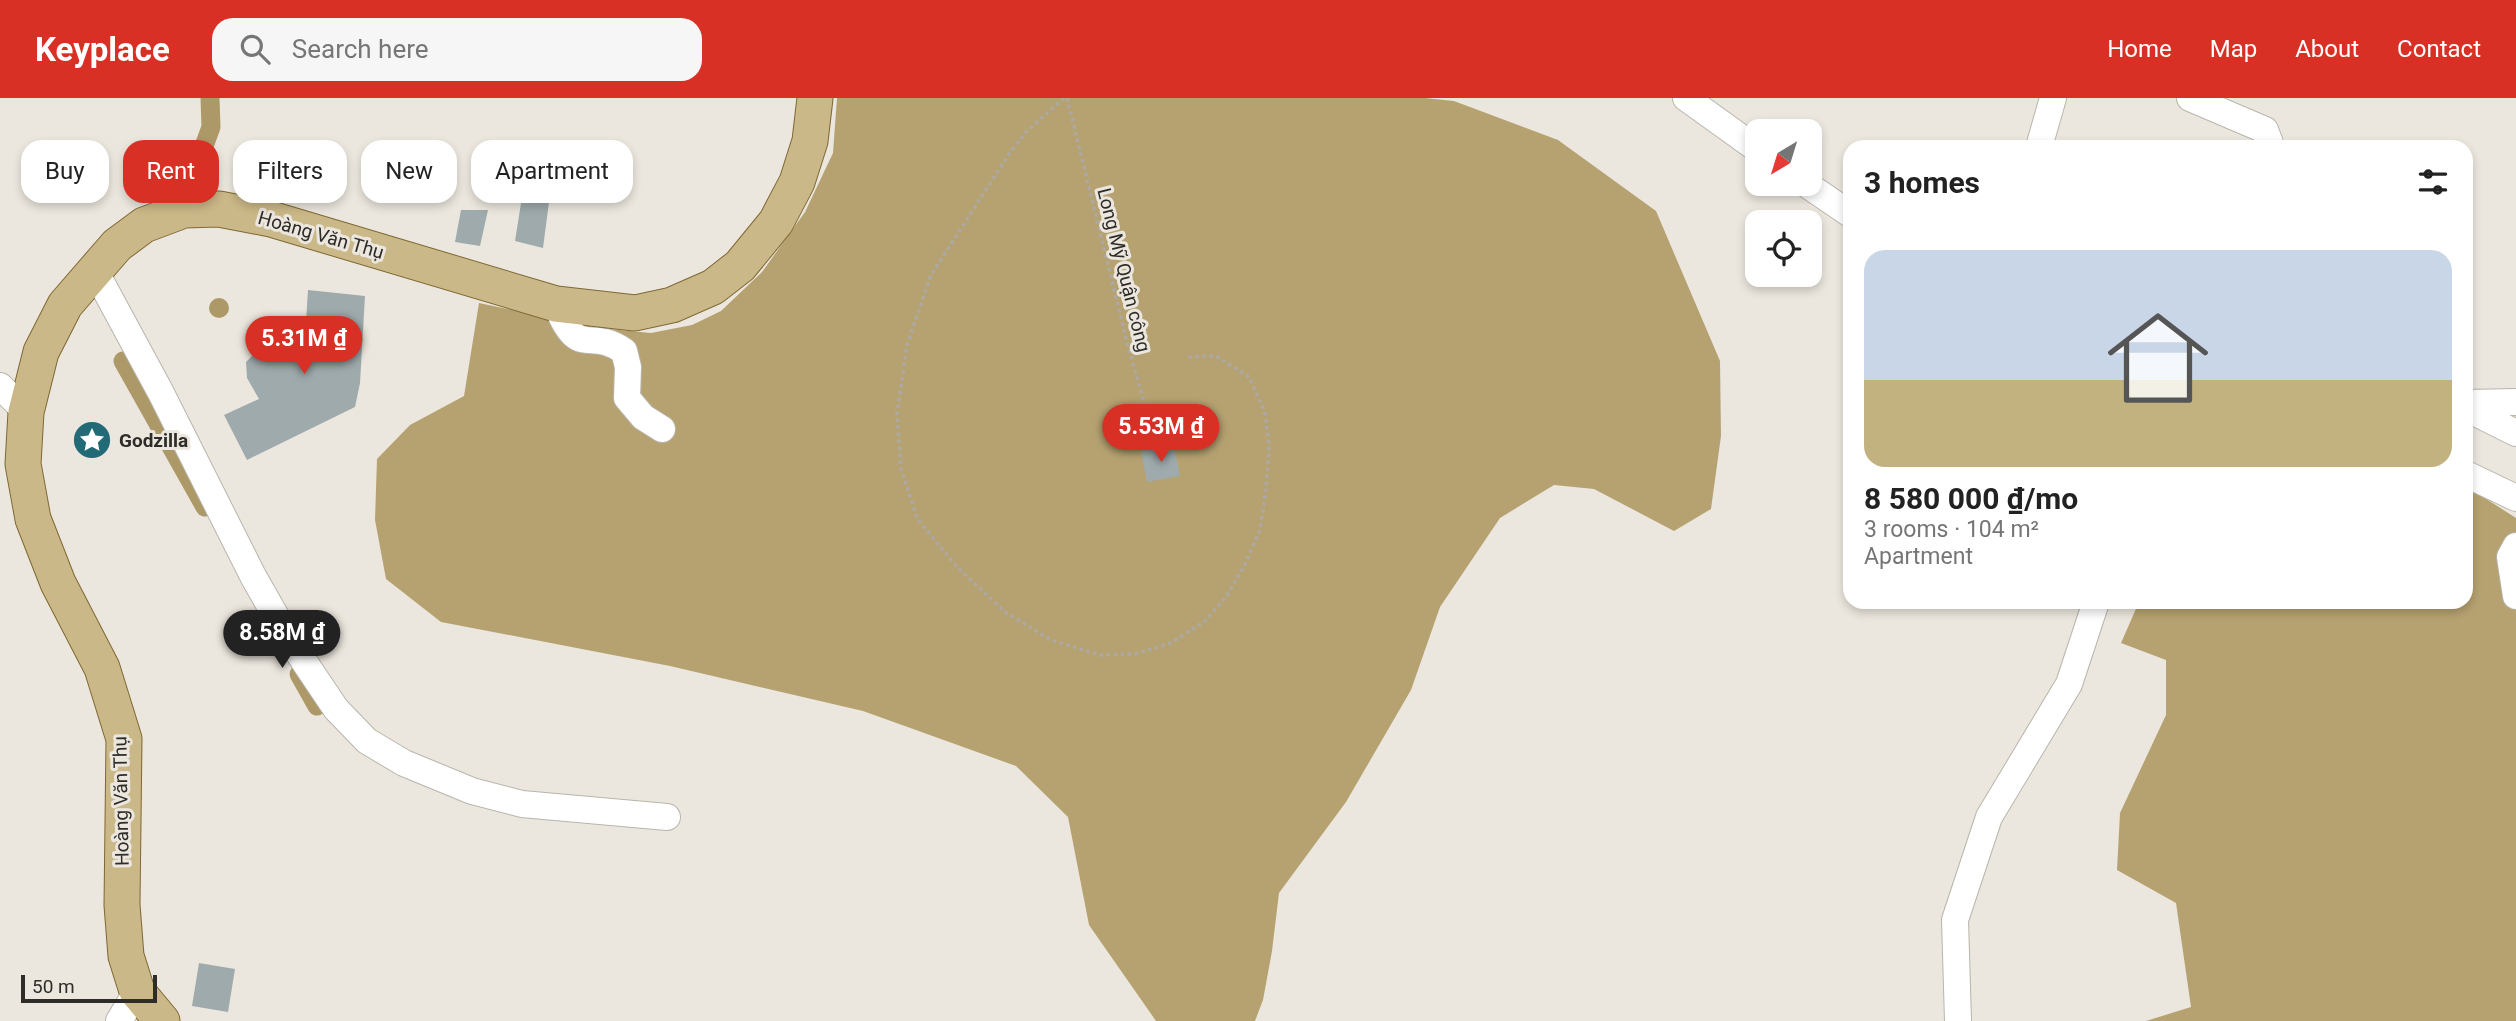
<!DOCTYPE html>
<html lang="en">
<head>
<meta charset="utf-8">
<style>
  :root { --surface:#fff; --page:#f6f6f6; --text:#222; --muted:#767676; --accent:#d93025 }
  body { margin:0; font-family:Roboto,sans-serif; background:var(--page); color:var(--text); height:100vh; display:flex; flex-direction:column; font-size:26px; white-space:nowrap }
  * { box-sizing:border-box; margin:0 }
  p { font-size:23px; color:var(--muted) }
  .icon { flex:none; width:38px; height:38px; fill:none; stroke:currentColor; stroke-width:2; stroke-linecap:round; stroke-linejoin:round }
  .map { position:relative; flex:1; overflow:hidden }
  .side { position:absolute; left:1843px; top:42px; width:630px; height:469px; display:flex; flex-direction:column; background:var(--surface); border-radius:21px; box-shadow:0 4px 10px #0003 }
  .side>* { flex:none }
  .guide { position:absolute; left:21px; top:42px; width:665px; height:63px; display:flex; gap:14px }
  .needle { width:46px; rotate:218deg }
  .tools { position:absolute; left:1745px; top:21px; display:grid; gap:14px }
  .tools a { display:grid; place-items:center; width:77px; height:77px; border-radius:14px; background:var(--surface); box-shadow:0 4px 10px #0003; font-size:35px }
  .scale { position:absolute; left:21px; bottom:18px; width:136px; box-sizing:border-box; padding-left:7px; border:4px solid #2e2c29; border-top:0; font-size:19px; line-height:24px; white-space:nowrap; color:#2e2c29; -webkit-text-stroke:5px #ece7de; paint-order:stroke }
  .price { position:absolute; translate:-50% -60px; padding:0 16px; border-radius:24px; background:var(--accent); color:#fff; font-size:23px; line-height:46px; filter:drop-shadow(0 2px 4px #0008) }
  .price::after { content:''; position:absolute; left:50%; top:42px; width:21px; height:16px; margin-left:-10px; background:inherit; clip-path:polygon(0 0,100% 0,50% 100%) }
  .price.current { background:#222; color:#fff }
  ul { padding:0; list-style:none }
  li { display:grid; align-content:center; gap:14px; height:371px; padding:0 21px }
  li span { display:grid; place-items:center; height:217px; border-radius:21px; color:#555 }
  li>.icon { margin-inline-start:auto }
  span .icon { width:126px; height:126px; fill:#fffc; stroke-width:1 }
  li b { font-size:30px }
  h2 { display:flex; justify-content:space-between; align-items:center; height:84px; padding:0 21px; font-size:30px }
  .pill { padding:0 24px; border-radius:21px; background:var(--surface); box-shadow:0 4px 10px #0003; font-size:24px; line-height:63px }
  .pill.current { background:var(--accent); color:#fff }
  header { display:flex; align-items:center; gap:42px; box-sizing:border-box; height:98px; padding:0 35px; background:var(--accent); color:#fff }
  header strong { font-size:33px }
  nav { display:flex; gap:38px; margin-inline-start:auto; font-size:24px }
  .search { width:490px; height:63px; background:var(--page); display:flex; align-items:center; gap:18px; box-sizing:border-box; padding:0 24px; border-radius:21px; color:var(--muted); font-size:26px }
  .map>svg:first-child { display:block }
</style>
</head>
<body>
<header>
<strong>Keyplace</strong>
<div class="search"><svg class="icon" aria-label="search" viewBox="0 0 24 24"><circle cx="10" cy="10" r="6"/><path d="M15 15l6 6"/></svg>Search here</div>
<nav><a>Home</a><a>Map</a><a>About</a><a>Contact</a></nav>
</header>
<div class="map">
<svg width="2516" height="923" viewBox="0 0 2516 923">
  <rect width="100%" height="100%" fill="#ece7de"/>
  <g fill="#b6a271">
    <path d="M837 0H1425L1454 3 1558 42 1656 113 1720 263 1721 338 1711 411 1674 433 1594 391 1554 387 1500 420 1440 509 1411 592 1346 704 1279 795 1272 853 1263 902 1255 923H1156L1089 827 1068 719 1016 668 863 613 670 568 441 524 386 481 375 422 377 361 410 327 464 298 479 205 598 230 651 235 692 227 721 213 762 174 805 114 833 55Z"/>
    <path d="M2466 388 2516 420V923H2146L2191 909 2176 805 2117 772 2120 715 2166 617V562L2121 545 2139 504H2466Z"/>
  </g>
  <circle fill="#ad9868" cx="219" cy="210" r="10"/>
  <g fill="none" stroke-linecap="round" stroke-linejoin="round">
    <g stroke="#ad9868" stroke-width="19">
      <path d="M188 92 211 29 210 0"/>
      <path d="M123 263 205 409"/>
      <path d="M299 576 317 608"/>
    </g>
  </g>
  <g fill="#9faaac">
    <path d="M522 99 549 104 543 150 515 143Z"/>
    <path d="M461 112H488L480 148 455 144Z"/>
    <path d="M308 192 365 198 360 285 355 309 247 362 224 317 259 301 247 280 246 264 256 254 281 250 295 241 306 224Z"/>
    <path d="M1174 347 1180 378 1147 384 1141 353Z"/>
    <path d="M199 865 235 871 228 914 192 908Z"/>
  </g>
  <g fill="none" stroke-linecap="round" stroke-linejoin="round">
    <g stroke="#b9b5ac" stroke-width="28">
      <g id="minor">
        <path d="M1686 0 1757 51"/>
        <path d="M2190 0 2265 32 2270 45 2269 49"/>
        <path d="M2039 49 2053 0"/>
        <path d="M1806 86 1850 116"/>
        <path d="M94 171 161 295 253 478 287 538 336 611 367 643 404 665 472 693 522 706 667 719"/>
        <path d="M556 206C579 264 588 228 624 253L628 269 627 300 643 319 662 331"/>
        <path d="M0 288 26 314"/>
        <path d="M2466 305 2516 304"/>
        <path d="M2466 310 2516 335"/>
        <path d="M2466 376 2516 400"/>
        <path d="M2516 448 2510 459 2516 498"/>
        <path d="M119 923 137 893"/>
        <path d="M1958 923 1955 822 1989 719 2069 586 2096 504"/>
      </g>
    </g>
    <g stroke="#7e6833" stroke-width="37">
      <path id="major" d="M162 923 137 893 126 858 122 807 124 641 102 570 58 485 33 421 23 366 26 314 41 254 65 207 117 147 144 127 184 112 219 111 271 121 556 206 635 215 672 207 713 189 740 168 776 124 797 84 810 43 815 0"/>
    </g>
    <g stroke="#ada9a2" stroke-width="3.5" stroke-dasharray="3.5 3.5" stroke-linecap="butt">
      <path d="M1064 0 1027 33 1009 56 931 177 907 247 897 316 901 371 918 422 958 470 1005 514 1051 542 1100 557 1135 556 1171 545 1205 523 1226 499 1245 466 1260 432 1266 391 1269 350 1265 314 1249 279 1216 258 1185 259"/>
      <path d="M1067 0 1128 248 1157 350"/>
    </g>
    <use href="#minor" stroke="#fff" stroke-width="26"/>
    <use href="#major" stroke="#cbb888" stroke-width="35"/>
  </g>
  <defs>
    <g id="sight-disc" transform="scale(2.0125)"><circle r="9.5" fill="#226b76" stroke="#ece7de"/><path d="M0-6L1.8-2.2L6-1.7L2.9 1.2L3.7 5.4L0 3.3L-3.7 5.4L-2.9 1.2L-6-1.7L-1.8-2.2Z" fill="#fff"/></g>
  </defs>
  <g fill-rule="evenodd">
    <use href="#sight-disc" x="92" y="342"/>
  </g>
  <g text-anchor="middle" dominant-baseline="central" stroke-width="6" stroke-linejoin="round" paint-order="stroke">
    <g font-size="19" fill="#2e2c29" stroke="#ece7de">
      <text transform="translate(321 137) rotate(16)">Hoàng Văn Thụ</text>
      <text transform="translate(1124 172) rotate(76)">Long Mỹ Quận công</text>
      <text transform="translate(121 703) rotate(-91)">Hoàng Văn Thụ</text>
    </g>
    <g font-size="19" font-weight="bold" fill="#2e2c29" stroke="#ece7de" text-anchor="start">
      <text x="119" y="342">Godzilla</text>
    </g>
  </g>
</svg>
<div class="tools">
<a><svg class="needle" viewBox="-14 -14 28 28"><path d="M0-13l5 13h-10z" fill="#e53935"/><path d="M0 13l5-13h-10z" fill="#767676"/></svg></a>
<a><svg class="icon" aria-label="locate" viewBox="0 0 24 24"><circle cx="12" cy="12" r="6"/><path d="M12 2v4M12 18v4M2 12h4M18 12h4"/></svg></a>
</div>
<div class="scale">50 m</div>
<b class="price" style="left:304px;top:278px">5.31M ₫</b>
<b class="price" style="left:1161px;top:366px">5.53M ₫</b>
<b class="price current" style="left:282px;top:572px">8.58M ₫</b>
<div class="guide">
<a class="pill">Buy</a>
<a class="pill current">Rent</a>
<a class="pill">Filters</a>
<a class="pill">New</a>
<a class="pill">Apartment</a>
</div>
<section class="side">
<h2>3 homes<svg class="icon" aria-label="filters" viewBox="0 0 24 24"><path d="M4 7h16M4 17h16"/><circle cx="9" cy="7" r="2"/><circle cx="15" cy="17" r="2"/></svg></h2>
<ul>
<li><span style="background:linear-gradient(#c9d6e8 60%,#c2b280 0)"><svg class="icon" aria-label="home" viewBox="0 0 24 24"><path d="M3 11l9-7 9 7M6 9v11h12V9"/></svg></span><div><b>8 580 000 ₫/mo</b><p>3 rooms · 104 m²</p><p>Apartment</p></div></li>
</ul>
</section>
</div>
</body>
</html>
